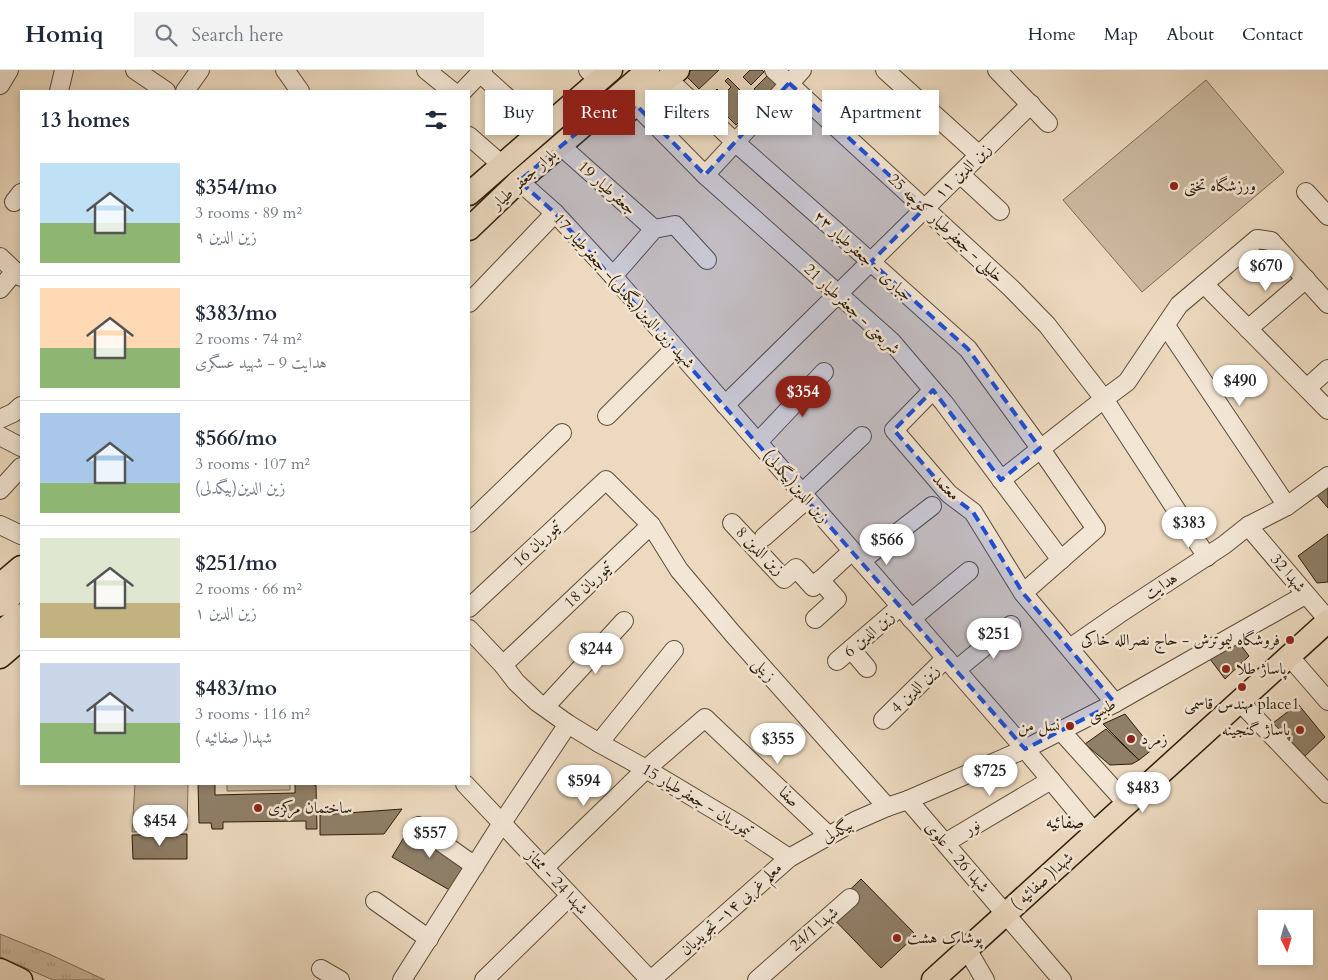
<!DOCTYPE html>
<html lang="en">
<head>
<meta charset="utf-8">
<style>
  :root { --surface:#fff; --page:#f2f2f3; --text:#1f2937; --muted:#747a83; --line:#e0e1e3; --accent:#8f2418 }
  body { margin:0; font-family:Cardo,Amiri,serif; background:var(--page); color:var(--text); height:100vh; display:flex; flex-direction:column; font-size:19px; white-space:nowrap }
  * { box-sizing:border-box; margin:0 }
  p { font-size:16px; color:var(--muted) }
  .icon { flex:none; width:28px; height:28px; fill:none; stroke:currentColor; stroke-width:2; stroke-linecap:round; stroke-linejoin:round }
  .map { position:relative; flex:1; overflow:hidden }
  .panel { position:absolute; left:20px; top:20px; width:450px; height:695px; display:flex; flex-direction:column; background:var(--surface); border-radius:0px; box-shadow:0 2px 8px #0003 }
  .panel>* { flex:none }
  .hud { position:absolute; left:485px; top:20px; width:475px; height:45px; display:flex; gap:10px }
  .needle { width:32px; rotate:175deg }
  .buttons { position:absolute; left:1258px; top:840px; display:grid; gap:10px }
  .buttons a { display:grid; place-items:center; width:55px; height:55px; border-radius:0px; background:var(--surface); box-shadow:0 2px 8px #0003; font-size:25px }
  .price { position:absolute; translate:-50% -42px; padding:0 11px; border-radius:18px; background:#fff; color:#222; font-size:16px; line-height:32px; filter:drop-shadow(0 1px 2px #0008) }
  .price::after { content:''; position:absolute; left:50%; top:30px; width:15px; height:11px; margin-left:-8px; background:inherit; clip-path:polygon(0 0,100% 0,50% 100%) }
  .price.active { background:var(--accent); color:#fff }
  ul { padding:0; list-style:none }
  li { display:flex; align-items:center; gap:15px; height:125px; padding:0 20px }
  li+li { border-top:1px solid var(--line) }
  li span { display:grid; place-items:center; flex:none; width:140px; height:100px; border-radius:0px; color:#555 }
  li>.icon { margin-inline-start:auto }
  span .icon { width:60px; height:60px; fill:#fffc; stroke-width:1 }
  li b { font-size:21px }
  h2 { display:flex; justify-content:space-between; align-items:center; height:60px; padding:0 20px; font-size:21px }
  .tag { padding:0 18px; border-radius:0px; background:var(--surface); box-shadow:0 2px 8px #0003; font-size:18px; line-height:45px }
  .tag.active { background:var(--accent); color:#fff }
  header { display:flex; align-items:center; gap:30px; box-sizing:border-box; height:70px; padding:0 25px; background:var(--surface); border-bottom:1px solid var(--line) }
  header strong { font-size:24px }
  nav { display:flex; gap:28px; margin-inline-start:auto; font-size:18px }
  .search { width:350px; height:45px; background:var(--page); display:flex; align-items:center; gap:12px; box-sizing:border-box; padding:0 18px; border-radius:0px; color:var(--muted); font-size:19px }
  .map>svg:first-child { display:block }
</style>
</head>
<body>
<header>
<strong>Homiq</strong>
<div class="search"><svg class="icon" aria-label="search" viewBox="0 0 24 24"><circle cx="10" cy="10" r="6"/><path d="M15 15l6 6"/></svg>Search here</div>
<nav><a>Home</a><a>Map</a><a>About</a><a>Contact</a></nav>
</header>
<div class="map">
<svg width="1328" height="910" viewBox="0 0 1328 910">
  <defs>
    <pattern id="grass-tufts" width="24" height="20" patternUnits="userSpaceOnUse" patternTransform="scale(1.25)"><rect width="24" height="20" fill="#cbb9a0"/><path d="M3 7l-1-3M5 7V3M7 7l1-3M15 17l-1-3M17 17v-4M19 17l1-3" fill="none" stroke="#ae9f88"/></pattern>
  </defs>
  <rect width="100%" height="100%" fill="#ecd9bf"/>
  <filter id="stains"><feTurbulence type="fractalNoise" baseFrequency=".004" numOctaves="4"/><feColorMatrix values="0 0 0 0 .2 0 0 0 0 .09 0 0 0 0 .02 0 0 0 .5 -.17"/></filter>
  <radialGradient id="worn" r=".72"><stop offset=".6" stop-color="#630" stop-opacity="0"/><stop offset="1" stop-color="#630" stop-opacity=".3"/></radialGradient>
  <path fill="url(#grass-tufts)" stroke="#7b6b54" d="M0 864 49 884 105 910H53L0 887Z"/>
  <g fill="#cbb9a0" stroke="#7b6b54">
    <path d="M1206 10 1284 102 1142 222 1063 130Z"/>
    <path d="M135 714H188L187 760 132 762Z"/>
    <path d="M227 714H290V720L227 721Z"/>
  </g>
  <g fill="#8f7f68" stroke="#2b1d09">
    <path d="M691 0H719L699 19 686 6Z"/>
    <path d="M750 0H762L764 2 751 15 743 7Z"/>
    <path d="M769 4 778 13 763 28 754 19Z"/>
    <path d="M728 8 744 24 740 27 742 30 748 24 751 27 745 33 752 39 736 55 709 28 717 19 723 25 731 17 725 11Z"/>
    <path d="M1328 416V438L1316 424Z"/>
    <path d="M1328 464V512L1317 513 1298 486Z"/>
    <path d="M1236 569 1249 586 1225 609 1210 589Z"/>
    <path d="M1298 634 1325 667 1305 686 1273 653Z"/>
    <path d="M1125 644 1153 679 1139 690 1103 654Z"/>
    <path d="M1106 659 1139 690 1132 694 1110 695 1085 674Z"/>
    <path d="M198 714H215V725L295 723V714H314V715H316L317 759H306V751L223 752V759H212L211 753H199Z"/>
    <path d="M402 739 384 764 320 765V745Z"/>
    <path d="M412 754 468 793 453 822 392 787Z"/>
    <path d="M187 764V789H133L132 765Z"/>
    <path d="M861 809 916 865 881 898 827 842Z"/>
  </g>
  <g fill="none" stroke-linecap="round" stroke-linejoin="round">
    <g stroke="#5b4c36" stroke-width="20">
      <g id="minor">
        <path d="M135 0 166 21"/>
        <path d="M285 0 300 21"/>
        <path d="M426 0 452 21"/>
        <path d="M588 0 600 10"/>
        <path d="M774 0 1012 219 1047 255 1104 329 1207 487"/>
        <path d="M885 0 979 85"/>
        <path d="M997 0 1048 53"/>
        <path d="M480 3 543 60"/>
        <path d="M668 9 735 72 871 192 968 279 1040 378 1096 459 1023 523"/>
        <path d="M0 15 9 0"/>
        <path d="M59 21 64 0"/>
        <path d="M185 21 200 0"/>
        <path d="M463 21 483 0"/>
        <path d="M636 35 705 105 892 272 944 333 1061 490"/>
        <path d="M469 66 502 95"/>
        <path d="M561 76 654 159"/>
        <path d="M960 104 1000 141"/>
        <path d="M705 105 802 0"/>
        <path d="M519 111 555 143 613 206 1025 679 1095 763"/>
        <path d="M1306 122 1328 146"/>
        <path d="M14 132 21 123"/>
        <path d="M0 187 21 207"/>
        <path d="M613 206 654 159 675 155 707 190"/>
        <path d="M1204 214 1328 340"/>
        <path d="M0 219 15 201"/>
        <path d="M469 233 555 143"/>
        <path d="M1166 256 1287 436"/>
        <path d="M1248 259 1306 209"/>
        <path d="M1307 318 1328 299"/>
        <path d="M933 320 894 360 949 424 973 442 1023 523 1115 633"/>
        <path d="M725 335 1031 34"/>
        <path d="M607 346 675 278"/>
        <path d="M0 349 13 343 21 336"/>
        <path d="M0 366 21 377"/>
        <path d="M758 372 824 302"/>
        <path d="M1001 410 1104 329 1127 312 1179 235 1257 169 1271 171 1328 234"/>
        <path d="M0 420 21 397"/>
        <path d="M802 423 862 366"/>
        <path d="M469 453 562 363"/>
        <path d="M732 453 784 509 796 498 813 517 852 481"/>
        <path d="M0 455 21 465"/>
        <path d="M1248 456 1328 550"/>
        <path d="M764 467 807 429"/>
        <path d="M861 491 932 436"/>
        <path d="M469 538 606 410 651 455 679 500 733 564 887 737"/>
        <path d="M815 549 837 529 820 510"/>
        <path d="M911 549 969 501"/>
        <path d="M469 559 503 595 516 612 537 632 568 654 599 673 646 699 738 754 789 788"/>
        <path d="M1070 578 1119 544 1224 475 1248 456 1287 436 1328 406"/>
        <path d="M851 579 867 598"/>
        <path d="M1289 586 1328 631"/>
        <path d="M837 591 901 536"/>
        <path d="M503 595 651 455"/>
        <path d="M956 600 1011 555"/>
        <path d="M1239 631 1328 724"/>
        <path d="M545 637 624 551"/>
        <path d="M883 650 946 588"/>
        <path d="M1061 661 1127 734"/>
        <path d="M599 673 674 580"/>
        <path d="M465 714 650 910"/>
        <path d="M908 730 1062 910"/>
        <path d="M418 756 475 796"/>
        <path d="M945 773 1051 710"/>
        <path d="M544 798 646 699 705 648 828 765"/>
        <path d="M375 831 429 869"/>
        <path d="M967 879 985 910"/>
        <path d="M321 899 340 910"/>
        <path d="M402 910 502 753 568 654"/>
        <path d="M484 910 570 826"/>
        <path d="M651 910 789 788 855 751 887 737 908 730 1025 679 1115 633 1305 525"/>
        <path d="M757 910 850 828"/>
      </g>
    </g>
    <g stroke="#2b1d09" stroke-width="25">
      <g id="major">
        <path d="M590 52 617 50 678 0"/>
        <path d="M469 124 611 0"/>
        <path d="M469 159 519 111 648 0"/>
        <path d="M0 515 21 497"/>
        <path d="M0 535 21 518"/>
        <path d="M0 563 21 545"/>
        <path d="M0 587 21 569"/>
        <path d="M0 900 21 910"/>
        <path d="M933 910 1328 551"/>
      </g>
    </g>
    <use href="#minor" stroke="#f3e6d5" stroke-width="18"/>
    <use href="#major" stroke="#ecd9bf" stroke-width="22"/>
  </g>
  <path fill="#1d4ed8" fill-opacity="0.2" stroke="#1d4ed8" stroke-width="4" stroke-dasharray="10 6" stroke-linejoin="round" d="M789 13 925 138 871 192 968 279 1040 378 1001 410 933 320 894 360 949 424 973 442 1023 523 1115 633 1025 679 555 143 519 111 590 52 617 50 636 35 705 105Z"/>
  <g fill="#8f2418" stroke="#f3e6d5" stroke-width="2">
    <circle cx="1174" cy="116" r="5"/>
    <circle cx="1290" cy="570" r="5"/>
    <circle cx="1226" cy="599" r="5"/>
    <circle cx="1242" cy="617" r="5"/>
    <circle cx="1070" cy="656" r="5"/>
    <circle cx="1300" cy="660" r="5"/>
    <circle cx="1131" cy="669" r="5"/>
    <circle cx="258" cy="738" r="5"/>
    <circle cx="897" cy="868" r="5"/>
  </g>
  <g text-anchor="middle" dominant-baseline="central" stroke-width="5" stroke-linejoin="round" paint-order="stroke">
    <g font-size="16" fill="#2b1d09" stroke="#f3e6d5">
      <text transform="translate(963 101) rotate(-44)">زین الدین ۱۱</text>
      <text transform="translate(524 109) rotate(-42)">بلوار جعفر طیار</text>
      <text transform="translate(607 118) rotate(42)">جعفرطیار 19</text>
      <text transform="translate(946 158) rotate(43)">خلیلی - جعفرطیار کوچه 25</text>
      <text transform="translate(863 186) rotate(42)">جباری - جعفرطیار ۲۳</text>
      <text transform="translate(624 221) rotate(48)">شهید زین الدین(بیگدلی)- جعفرطیار 17</text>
      <text transform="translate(852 239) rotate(43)">شریعتی - جعفرطیار 21</text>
      <text transform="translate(796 416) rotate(49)">زین الدین(بیگدلی)</text>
      <text transform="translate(946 417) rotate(45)">معتمد</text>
      <text transform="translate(537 474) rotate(-43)">تیموریان 16</text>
      <text transform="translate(760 481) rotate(45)">زین الدین 8</text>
      <text transform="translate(1288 503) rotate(50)">شهدا 32</text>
      <text transform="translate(588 515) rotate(-43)">تیموریان 18</text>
      <text transform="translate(1161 516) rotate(-33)">هدایت</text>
      <text transform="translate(869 564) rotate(-41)">زین الدین 6</text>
      <text transform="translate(764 600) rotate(48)">زینلی</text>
      <text transform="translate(915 619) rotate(-45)">زین الدین 4</text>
      <text transform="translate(1101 640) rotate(-28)">طبسی</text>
      <text transform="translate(789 727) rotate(44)">صفا</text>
      <text transform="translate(697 730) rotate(31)">تیموریان - جعفرطیار 15</text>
      <text transform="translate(972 757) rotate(-31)">نور</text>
      <text transform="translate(837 761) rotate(-29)">بیگدلی</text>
      <text transform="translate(957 787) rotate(49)">شهدا 26 - علوی</text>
      <text transform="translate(1042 811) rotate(-42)">شهدا( صفائیه )</text>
      <text transform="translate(557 812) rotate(47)">شهدا 24 - ممتاز</text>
      <text transform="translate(731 839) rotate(-42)">معلم غربی ۱۴- تجویدیان</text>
      <text transform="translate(814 859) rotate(-41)">شهدا 24/1</text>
    </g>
    <g font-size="16" fill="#2b1d09" stroke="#f3e6d5" text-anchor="start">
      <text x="1184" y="116">ورزشگاه تختی</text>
      <text x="1280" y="570" text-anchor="end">فروشگاه لیموترش - حاج نصرالله خاکی</text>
      <text x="1236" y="599">پاساژ طلا</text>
      <text x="1242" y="634" text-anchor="middle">مهندس قاسمی place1</text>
      <text x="1060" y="656" text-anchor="end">نسل من</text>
      <text x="1290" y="660" text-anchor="end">پاساژ گنجینه</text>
      <text x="1141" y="669">زمرد</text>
      <text x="268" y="738">ساختمان مرکزی</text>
      <text x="907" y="868">پوشاک هشت</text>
    </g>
    <g font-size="18" fill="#2b1d09" stroke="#f3e6d5">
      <text x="1065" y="752">صفائیه</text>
    </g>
  </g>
  <rect width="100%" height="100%" filter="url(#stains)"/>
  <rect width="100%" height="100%" fill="url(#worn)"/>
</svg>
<div class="buttons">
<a><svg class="needle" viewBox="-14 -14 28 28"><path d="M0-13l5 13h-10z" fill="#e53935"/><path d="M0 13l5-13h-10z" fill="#747a83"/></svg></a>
</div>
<b class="price" style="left:1266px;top:222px">$670</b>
<b class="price" style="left:1240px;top:337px">$490</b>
<b class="price active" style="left:803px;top:348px">$354</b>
<b class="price" style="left:1189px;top:479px">$383</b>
<b class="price" style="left:887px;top:496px">$566</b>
<b class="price" style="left:994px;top:590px">$251</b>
<b class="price" style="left:596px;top:605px">$244</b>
<b class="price" style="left:778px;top:695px">$355</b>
<b class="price" style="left:990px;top:727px">$725</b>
<b class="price" style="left:584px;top:737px">$594</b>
<b class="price" style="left:1143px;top:744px">$483</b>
<b class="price" style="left:160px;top:777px">$454</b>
<b class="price" style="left:430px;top:789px">$557</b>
<div class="hud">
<a class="tag">Buy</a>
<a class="tag active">Rent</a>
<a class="tag">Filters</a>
<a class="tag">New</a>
<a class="tag">Apartment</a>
</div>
<section class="panel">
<h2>13 homes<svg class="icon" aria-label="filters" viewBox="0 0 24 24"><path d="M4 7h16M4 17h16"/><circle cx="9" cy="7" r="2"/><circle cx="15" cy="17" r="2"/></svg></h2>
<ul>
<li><span style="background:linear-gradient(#bfe0f5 60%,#8fb573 0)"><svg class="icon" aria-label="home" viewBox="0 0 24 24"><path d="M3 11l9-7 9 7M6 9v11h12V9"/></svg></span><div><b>$354/mo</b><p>3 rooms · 89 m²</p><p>زین الدین ۹</p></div></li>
<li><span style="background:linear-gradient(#ffd9b3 60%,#8fb573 0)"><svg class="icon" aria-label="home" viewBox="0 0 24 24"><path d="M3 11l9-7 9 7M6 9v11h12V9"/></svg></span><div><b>$383/mo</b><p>2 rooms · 74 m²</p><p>هدایت 9 - شهید عسگری</p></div></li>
<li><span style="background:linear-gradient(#a9c7e8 70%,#8fb573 0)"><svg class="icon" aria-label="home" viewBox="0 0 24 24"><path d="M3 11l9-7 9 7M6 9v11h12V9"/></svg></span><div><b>$566/mo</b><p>3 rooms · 107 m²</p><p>زین الدین(بیگدلی)</p></div></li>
<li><span style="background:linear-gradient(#dfe7d0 65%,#c2b280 0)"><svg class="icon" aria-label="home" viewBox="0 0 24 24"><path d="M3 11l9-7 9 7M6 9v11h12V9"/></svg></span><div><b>$251/mo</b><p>2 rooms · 66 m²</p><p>زین الدین ۱</p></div></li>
<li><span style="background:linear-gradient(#c9d6e8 60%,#8fb573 0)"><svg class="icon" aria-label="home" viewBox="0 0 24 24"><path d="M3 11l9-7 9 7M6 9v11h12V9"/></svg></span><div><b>$483/mo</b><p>3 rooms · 116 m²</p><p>شهدا( صفائیه )</p></div></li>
</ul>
</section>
</div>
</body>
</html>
